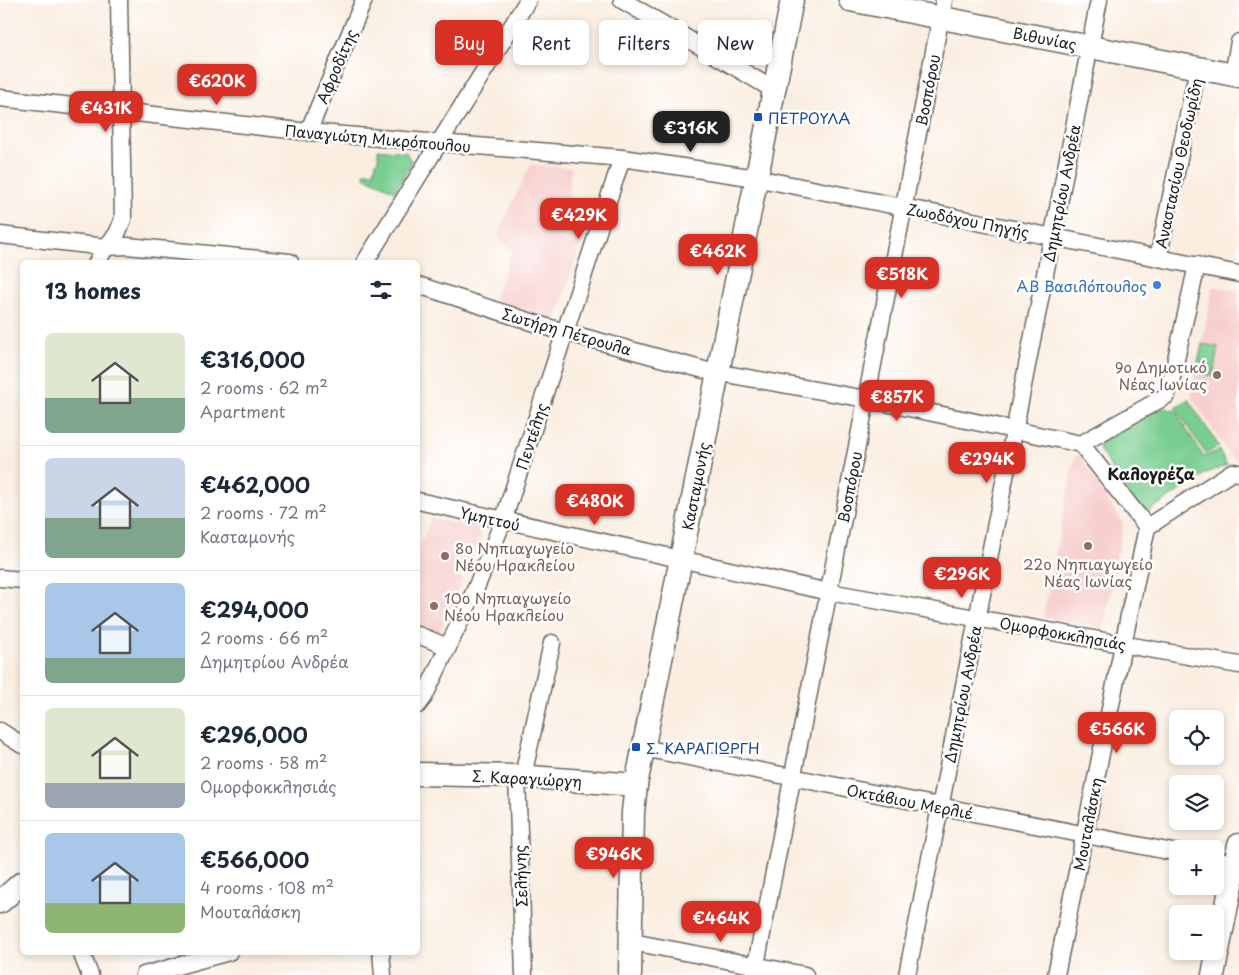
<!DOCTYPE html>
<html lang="en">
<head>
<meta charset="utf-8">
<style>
  :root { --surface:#fff; --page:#f6f6f7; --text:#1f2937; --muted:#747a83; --line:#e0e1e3; --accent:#d93025 }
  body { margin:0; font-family:"Playpen Sans",sans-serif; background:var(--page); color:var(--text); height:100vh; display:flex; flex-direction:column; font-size:19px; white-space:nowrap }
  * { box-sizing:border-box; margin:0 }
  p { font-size:16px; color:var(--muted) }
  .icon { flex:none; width:28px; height:28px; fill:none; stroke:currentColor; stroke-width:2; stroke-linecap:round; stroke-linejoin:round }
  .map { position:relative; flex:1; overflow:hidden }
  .sheet { position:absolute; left:20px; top:260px; width:400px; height:695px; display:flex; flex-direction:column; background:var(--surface); border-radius:8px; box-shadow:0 2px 8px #0003 }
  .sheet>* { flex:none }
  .guide { position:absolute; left:435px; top:20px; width:475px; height:45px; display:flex; gap:10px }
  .controls { position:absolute; left:1169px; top:710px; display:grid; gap:10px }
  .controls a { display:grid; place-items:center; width:55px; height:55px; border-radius:8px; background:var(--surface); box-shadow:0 2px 8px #0003; font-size:25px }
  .price { position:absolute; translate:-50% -42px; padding:0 11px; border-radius:10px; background:var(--accent); color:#fff; font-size:16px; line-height:32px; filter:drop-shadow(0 1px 2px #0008) }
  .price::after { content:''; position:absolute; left:50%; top:30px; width:15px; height:11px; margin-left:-8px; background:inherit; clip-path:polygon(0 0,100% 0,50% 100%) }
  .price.current { background:#222; color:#fff }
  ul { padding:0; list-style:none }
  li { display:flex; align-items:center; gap:15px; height:125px; padding:0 25px }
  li+li { border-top:1px solid var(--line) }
  li span { display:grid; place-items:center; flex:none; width:140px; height:100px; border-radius:8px; color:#555 }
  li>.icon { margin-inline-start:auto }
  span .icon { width:60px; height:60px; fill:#fffc; stroke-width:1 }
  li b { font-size:21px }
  h2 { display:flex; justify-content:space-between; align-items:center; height:60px; padding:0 25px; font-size:21px }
  .pill { padding:0 18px; border-radius:8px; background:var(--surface); box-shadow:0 2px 8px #0003; font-size:18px; line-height:45px }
  .pill.current { background:var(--accent); color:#fff }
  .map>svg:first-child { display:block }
</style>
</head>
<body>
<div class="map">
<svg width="1239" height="975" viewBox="0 0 1239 975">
  <rect width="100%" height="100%" fill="#fff"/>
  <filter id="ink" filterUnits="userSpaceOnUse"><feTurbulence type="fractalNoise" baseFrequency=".02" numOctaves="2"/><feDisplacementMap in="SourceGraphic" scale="10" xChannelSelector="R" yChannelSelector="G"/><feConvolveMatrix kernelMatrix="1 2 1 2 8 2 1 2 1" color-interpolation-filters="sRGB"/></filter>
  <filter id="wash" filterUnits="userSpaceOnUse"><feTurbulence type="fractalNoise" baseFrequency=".0096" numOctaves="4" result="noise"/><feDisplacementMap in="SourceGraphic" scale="20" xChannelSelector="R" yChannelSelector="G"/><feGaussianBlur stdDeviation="1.12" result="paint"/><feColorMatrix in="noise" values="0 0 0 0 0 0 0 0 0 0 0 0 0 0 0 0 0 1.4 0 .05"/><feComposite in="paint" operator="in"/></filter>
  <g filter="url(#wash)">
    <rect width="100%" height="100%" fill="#faeee1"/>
    <g fill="#f7d0ce">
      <path d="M531 164 571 168 567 217 586 232 555 320 494 299 511 252 497 235Z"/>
      <path d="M1213 286 1239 291V462L1230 455 1191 397Z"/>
      <path d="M1075 455 1080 456 1123 524 1104 628 1043 617Z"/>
      <path d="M431 518 477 528 481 535 471 561 463 566 459 577 463 579 439 633 418 624V550Z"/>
    </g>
    <g fill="#78cd90" stroke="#4a7456">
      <path d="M378 149 406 152 412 163 395 191 364 177 365 172H374L376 162 378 161Z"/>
      <path d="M1202 344 1218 347 1213 376 1196 372Z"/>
      <path d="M1188 399 1219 446 1206 454 1175 408Z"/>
      <path d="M1158 408H1165L1175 411 1204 457 1219 450 1227 465 1207 473 1149 511 1137 507 1099 449V443Z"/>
    </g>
  </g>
  <g filter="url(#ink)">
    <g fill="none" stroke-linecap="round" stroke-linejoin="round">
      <g stroke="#6a6661" stroke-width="19">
        <g id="street">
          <path d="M622 0 774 90"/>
          <path d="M1233 75 1239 42"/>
          <path d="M0 98 308 132 622 158 756 178 1239 274"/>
          <path d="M308 132 364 0"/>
          <path d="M0 235 106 247 127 246 290 262"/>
          <path d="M1158 258 1198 68"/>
          <path d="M97 262 106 247 117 234 123 219 119 0"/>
          <path d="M365 262 528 0"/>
          <path d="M418 285 547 327 704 370 866 399 1081 444"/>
          <path d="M1081 444 1166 396 1170 386 1197 265"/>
          <path d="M1081 444 1147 527"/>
          <path d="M418 501 829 592 1239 665"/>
          <path d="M1147 527 1232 472 1239 473"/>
          <path d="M0 578 22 580"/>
          <path d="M418 635 448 647"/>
          <path d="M418 705 424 697 448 647 476 588 503 521 622 158"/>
          <path d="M0 731 22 745"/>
          <path d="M643 748 1178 853"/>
          <path d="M517 776 524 975"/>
          <path d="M523 776 552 643"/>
          <path d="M1215 860 1239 865"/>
          <path d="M632 942 805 975"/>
          <path d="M81 952 90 975"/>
          <path d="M381 952 383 975"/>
          <path d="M144 975 229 952"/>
          <path d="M754 975 944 0"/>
          <path d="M907 975 1099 0"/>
          <path d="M1056 975 1147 527"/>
        </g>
      </g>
      <g stroke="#6a6661" stroke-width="25">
        <g id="secondary">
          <path d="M850 0 1239 76"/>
          <path d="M418 774 517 776 636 785"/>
          <path d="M0 902 22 883"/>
          <path d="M630 975 633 812 636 785 792 0"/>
          <path d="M1213 975 1239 845"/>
        </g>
      </g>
      <use href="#street" stroke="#fff" stroke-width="16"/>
      <use href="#secondary" stroke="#fff" stroke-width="22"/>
    </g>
  </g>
  <g fill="#1a4fb4" stroke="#fff" stroke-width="2">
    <rect x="753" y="112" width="10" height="10" rx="2.5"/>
    <rect x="631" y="742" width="10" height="10" rx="2.5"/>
  </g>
  <circle fill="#3f7fe0" stroke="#fff" stroke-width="2" cx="1157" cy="285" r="5"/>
  <g fill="#8d6e63" stroke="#fff" stroke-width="2">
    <circle cx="1217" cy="375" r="5"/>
    <circle cx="1088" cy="546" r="5"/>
    <circle cx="445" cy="556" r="5"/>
    <circle cx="434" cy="606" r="5"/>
  </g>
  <g text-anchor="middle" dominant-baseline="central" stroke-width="5" stroke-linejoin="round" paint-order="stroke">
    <g font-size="15" fill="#1c1c1c" stroke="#fff">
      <text transform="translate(1045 38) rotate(11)">Βιθυνίας</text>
      <text transform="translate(336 66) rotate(-67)">Αφροδίτης</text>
      <text transform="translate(927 90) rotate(-79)">Βοσπόρου</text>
      <text transform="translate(378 138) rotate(5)">Παναγιώτη Μικρόπουλου</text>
      <text transform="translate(1178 163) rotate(-78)">Αναστασίου Θεοδωρίδη</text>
      <text transform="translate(1061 193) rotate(-79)">Δημητρίου Ανδρέα</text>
      <text transform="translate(968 220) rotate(11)">Ζωοδόχου Πηγής</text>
      <text transform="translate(567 331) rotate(16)">Σωτήρη Πέτρουλα</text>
      <text transform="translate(531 436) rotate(-72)">Πεντέλης</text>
      <text transform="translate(695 486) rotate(-79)">Κασταμονής</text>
      <text transform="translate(849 487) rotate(-79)">Βοσπόρου</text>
      <text transform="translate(490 518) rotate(13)">Υμηττού</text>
      <text transform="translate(1063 633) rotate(10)">Ομορφοκκλησιάς</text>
      <text transform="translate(962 694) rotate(-79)">Δημητρίου Ανδρέα</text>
      <text transform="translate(527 778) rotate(3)">Σ. Καραγιώργη</text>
      <text transform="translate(910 801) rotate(11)">Οκτάβιου Μερλιέ</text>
      <text transform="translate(1087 824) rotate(-79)">Μουταλάσκη</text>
      <text transform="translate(520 876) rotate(-92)">Σελήνης</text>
    </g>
    <g font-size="15" fill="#164399" stroke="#fff" text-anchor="start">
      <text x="768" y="117">ΠΕΤΡΟΥΛΑ</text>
      <text x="646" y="747">Σ. ΚΑΡΑΓΙΩΡΓΗ</text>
    </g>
    <g font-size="15" fill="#366cbe" stroke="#fff" text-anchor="end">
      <text x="1147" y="285">ΑΒ Βασιλόπουλος</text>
    </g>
    <g font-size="15" fill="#785e54" stroke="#fff" text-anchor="start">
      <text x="1207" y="366" text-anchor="end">9ο Δημοτικό<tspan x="1207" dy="17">Νέας Ιωνίας</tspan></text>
      <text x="455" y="547">8ο Νηπιαγωγείο<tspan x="455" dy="17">Νέου Ηρακλείου</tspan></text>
      <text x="1088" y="563" text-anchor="middle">22ο Νηπιαγωγείο<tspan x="1088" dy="17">Νέας Ιωνίας</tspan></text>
      <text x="444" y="597">10ο Νηπιαγωγείο<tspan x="444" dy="17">Νέου Ηρακλείου</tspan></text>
    </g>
    <g font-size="16" font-weight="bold" fill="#1c1c1c" stroke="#fff">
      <text x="1151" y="473">Καλογρέζα</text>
    </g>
  </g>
</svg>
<div class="controls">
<a><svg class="icon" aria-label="locate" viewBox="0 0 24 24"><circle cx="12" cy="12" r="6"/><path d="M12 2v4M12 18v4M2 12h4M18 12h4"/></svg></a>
<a><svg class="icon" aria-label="layers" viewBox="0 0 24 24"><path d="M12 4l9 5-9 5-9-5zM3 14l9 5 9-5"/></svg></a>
<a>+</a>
<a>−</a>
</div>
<b class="price" style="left:217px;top:106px">€620K</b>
<b class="price" style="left:106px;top:133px">€431K</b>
<b class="price current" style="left:691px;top:153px">€316K</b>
<b class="price" style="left:579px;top:240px">€429K</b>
<b class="price" style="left:718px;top:276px">€462K</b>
<b class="price" style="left:902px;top:299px">€518K</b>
<b class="price" style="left:897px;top:422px">€857K</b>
<b class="price" style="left:987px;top:484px">€294K</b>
<b class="price" style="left:595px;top:526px">€480K</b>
<b class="price" style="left:962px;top:599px">€296K</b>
<b class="price" style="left:1117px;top:754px">€566K</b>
<b class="price" style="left:614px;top:879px">€946K</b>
<b class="price" style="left:721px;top:943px">€464K</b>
<div class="guide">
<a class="pill current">Buy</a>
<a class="pill">Rent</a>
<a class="pill">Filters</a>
<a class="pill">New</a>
</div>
<section class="sheet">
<h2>13 homes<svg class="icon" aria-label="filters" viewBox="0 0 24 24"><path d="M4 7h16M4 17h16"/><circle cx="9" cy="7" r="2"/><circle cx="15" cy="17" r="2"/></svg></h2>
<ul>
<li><span style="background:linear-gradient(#dfe7d0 65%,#7fa58c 0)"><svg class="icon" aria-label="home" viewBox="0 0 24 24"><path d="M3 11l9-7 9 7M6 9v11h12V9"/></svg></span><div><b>€316,000</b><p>2 rooms · 62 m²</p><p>Apartment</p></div></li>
<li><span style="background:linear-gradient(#c9d6e8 60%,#7fa58c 0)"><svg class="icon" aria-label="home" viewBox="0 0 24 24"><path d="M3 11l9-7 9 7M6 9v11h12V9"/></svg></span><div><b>€462,000</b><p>2 rooms · 72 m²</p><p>Κασταμονής</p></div></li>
<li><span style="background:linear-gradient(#a9c7e8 75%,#7fa58c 0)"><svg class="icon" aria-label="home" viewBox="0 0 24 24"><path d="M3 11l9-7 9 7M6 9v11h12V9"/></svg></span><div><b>€294,000</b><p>2 rooms · 66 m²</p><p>Δημητρίου Ανδρέα</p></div></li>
<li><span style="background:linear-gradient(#dfe7d0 75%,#9aa5b1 0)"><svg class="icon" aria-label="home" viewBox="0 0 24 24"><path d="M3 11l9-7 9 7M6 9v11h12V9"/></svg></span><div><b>€296,000</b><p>2 rooms · 58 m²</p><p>Ομορφοκκλησιάς</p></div></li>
<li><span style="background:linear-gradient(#a9c7e8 70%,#8fb573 0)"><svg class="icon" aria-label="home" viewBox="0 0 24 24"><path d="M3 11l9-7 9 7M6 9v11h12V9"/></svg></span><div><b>€566,000</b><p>4 rooms · 108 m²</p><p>Μουταλάσκη</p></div></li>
</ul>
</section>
</div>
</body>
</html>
